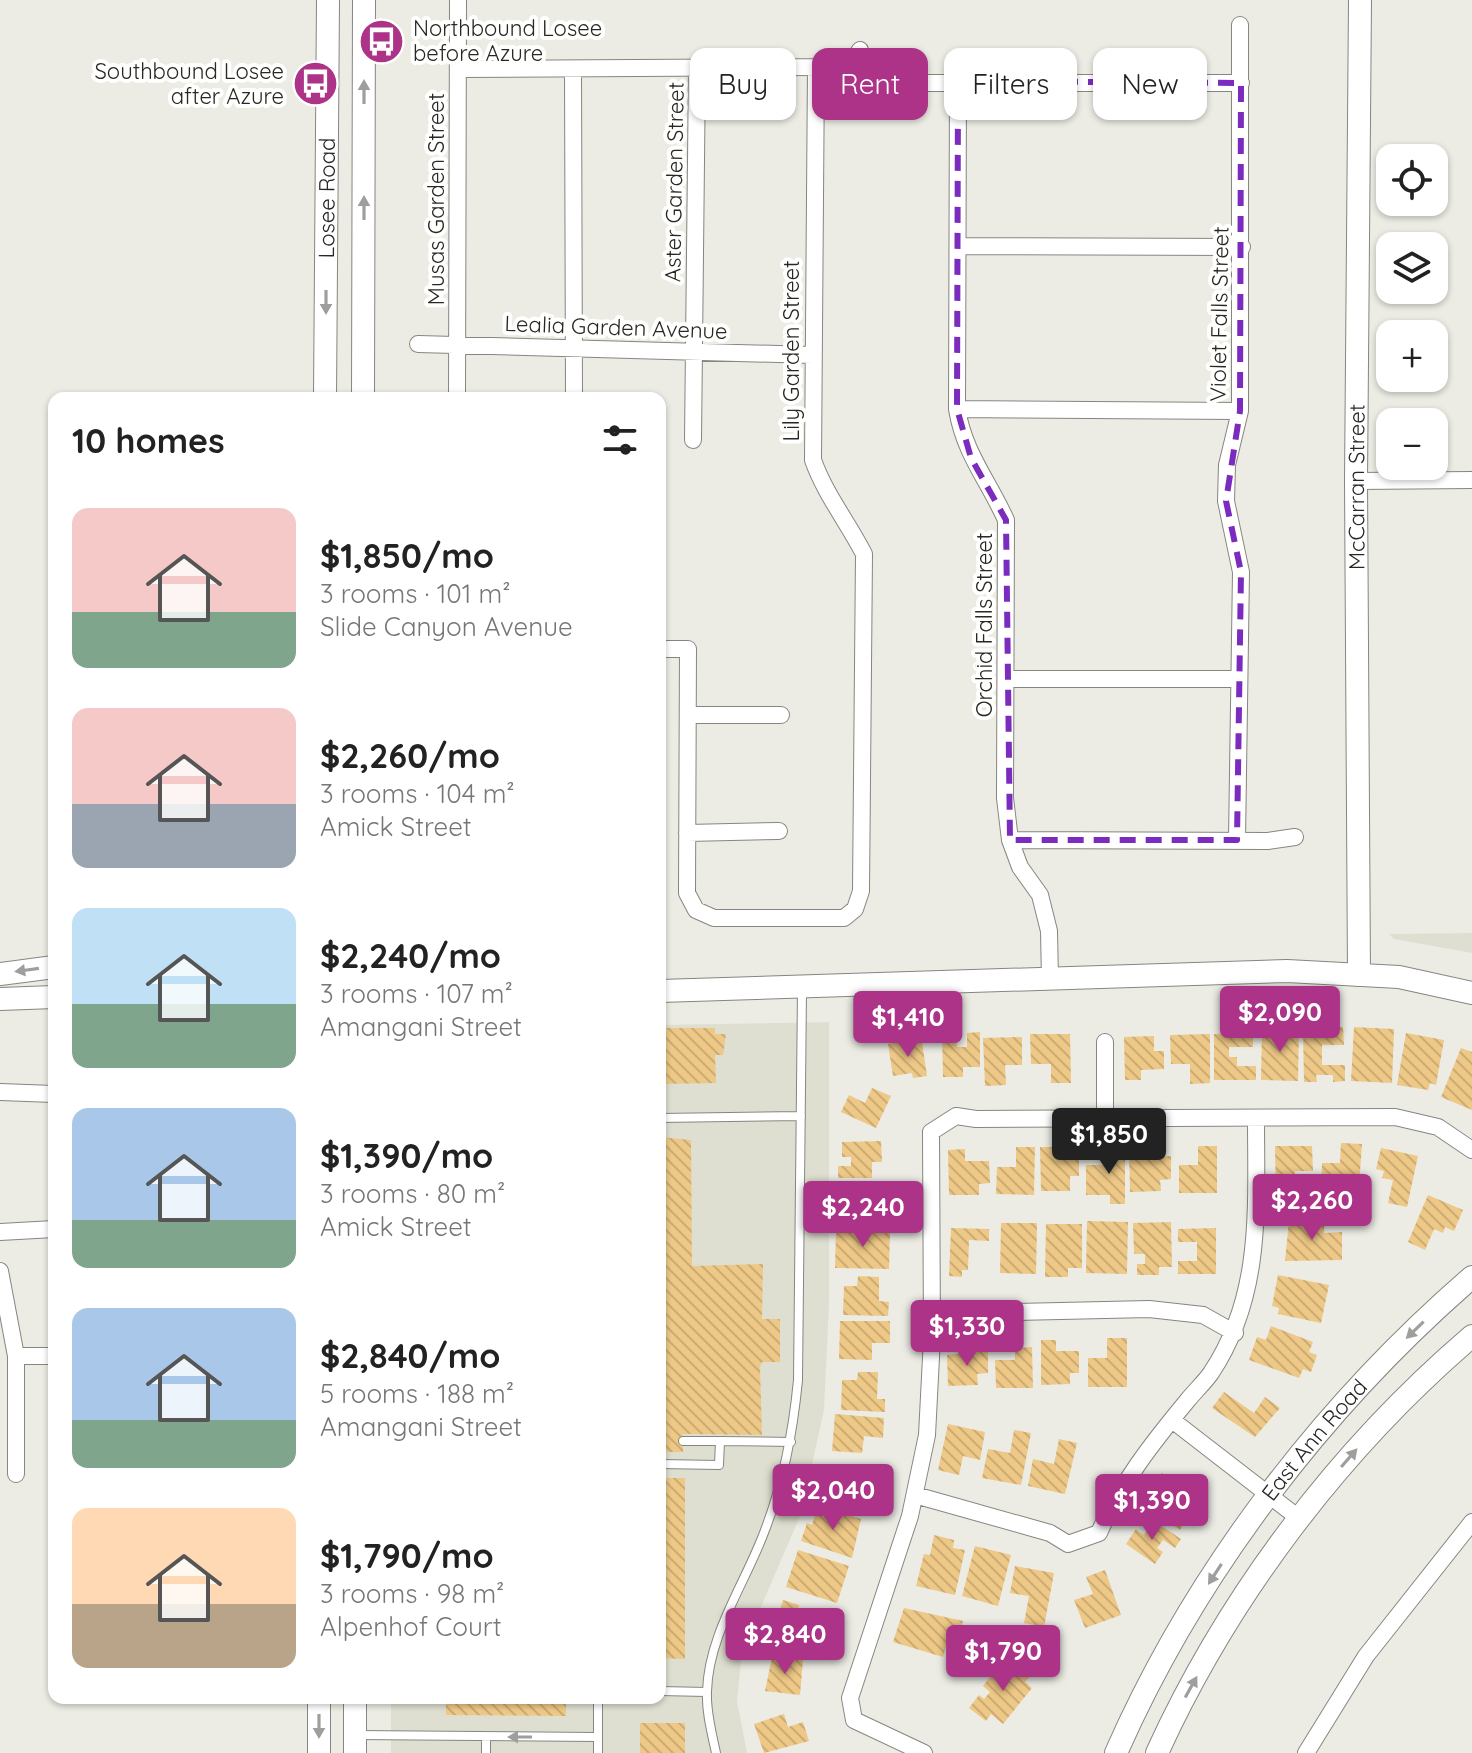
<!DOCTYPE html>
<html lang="en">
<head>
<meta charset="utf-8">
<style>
	:root { --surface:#fff; --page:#f2f2f2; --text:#222; --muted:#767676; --accent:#ac3387 }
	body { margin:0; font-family:Quicksand,sans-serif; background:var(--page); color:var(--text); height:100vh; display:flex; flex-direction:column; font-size:30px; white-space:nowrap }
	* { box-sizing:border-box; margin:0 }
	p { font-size:26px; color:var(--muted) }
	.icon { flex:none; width:44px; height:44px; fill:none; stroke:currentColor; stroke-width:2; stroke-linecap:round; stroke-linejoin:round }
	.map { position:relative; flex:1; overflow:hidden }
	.drawer { position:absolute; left:48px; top:392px; width:618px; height:1312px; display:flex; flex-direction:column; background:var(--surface); border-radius:16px; box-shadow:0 2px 6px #0004 }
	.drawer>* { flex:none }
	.banner { position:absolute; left:690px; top:48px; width:662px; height:72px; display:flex; gap:16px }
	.tools { position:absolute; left:1376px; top:144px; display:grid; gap:16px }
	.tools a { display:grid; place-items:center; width:72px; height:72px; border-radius:16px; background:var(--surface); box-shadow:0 2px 6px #0004; font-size:40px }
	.price { position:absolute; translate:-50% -68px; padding:0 18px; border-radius:8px; background:var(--accent); color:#fff; font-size:26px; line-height:52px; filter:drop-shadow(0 2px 4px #0008) }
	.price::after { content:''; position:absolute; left:50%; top:48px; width:24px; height:18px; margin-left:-12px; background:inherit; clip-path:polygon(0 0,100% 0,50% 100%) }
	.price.selected { background:#222; color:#fff }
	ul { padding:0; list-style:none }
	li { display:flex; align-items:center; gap:24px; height:200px; padding:0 24px }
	li span { display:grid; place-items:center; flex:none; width:224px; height:160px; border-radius:16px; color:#555 }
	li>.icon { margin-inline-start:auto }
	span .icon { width:96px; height:96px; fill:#fffc; stroke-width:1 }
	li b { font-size:34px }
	h2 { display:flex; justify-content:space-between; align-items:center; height:96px; padding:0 24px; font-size:34px }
	.chip { padding:0 28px; border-radius:16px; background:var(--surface); box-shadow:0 2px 6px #0004; font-size:28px; line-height:72px }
	.chip.selected { background:var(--accent); color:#fff }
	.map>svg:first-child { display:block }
	.built { fill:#dfdfd1 }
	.building { fill:url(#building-back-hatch) }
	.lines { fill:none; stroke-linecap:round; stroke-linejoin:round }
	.lane-casing { stroke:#868680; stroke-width:10 }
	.street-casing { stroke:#868680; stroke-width:18 }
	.secondary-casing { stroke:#868680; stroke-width:24 }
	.lane { stroke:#fff; stroke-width:8 }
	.street { stroke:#fff; stroke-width:16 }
	.secondary { stroke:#fff; stroke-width:22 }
	.oneway { fill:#9e9e9d }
	.marked { fill:none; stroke:#7b2cbf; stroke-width:6; stroke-dasharray:16 10; stroke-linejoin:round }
	.labels { text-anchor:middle; stroke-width:8; stroke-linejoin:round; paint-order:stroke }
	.poi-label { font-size:22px; fill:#272725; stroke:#fffffe; text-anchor:start }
	.street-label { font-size:22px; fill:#272725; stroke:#fffffe }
</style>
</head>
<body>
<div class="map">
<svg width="1472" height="1753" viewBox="0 0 1472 1753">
	<defs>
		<pattern id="building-back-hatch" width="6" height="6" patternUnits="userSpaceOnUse" patternTransform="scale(2)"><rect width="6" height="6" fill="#eec886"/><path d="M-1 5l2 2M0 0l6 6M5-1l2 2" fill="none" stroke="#ccac74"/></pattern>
	</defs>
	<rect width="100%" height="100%" fill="#ecece5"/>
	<path class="built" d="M 1472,933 L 1472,953 L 1394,939 L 1389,934 Z
		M 829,1022 L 829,1306 L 824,1410 L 801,1514 L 742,1651 L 737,1701 L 747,1753 L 391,1753 L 391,1698 L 660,1698 L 660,1025 Z"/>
	<path class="building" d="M 1303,1027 L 1343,1027 L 1344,1045 L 1322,1045 L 1322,1065 L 1345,1065 L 1345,1081 L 1333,1082 L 1333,1075 L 1316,1075 L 1317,1082 L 1304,1082 Z
		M 1354,1027 L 1394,1029 L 1392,1083 L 1351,1081 Z
		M 660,1028 L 715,1028 L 715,1034 L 726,1034 L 723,1055 L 715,1055 L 716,1083 L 660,1084 Z
		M 1262,1028 L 1299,1028 L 1298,1081 L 1261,1080 Z
		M 942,1032 L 956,1032 L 957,1047 L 967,1047 L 967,1033 L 980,1032 L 980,1067 L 963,1067 L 963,1077 L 943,1077 Z
		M 1406,1033 L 1444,1040 L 1436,1085 L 1430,1083 L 1428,1090 L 1397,1085 Z
		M 1030,1034 L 1070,1034 L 1071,1083 L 1051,1083 L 1051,1064 L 1031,1064 Z
		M 1210,1034 L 1210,1083 L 1190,1084 L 1190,1064 L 1171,1064 L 1170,1035 Z
		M 1214,1034 L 1253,1034 L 1253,1047 L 1229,1047 L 1229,1057 L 1237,1057 L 1237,1066 L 1256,1066 L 1256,1080 L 1214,1080 Z
		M 1154,1036 L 1154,1051 L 1164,1051 L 1164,1069 L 1141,1070 L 1141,1080 L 1125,1080 L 1124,1037 Z
		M 1022,1037 L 1022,1065 L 1005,1065 L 1006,1085 L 985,1086 L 983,1038 Z
		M 902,1041 L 902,1045 L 922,1042 L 927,1076 L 913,1078 L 912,1073 L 893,1076 L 888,1044 Z
		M 1461,1048 L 1472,1052 L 1472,1110 L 1441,1097 Z
		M 872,1088 L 891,1096 L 876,1128 L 841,1112 L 849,1095 L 865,1103 Z
		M 660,1137 L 691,1140 L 692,1266 L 763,1264 L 762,1319 L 780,1319 L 780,1362 L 762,1362 L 760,1367 L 762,1435 L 683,1434 L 683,1452 L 660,1452 Z
		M 881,1141 L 882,1162 L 872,1162 L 872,1178 L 838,1178 L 838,1166 L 851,1166 L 851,1157 L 842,1157 L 842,1142 Z
		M 1341,1143 L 1362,1144 L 1358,1200 L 1340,1200 L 1340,1192 L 1321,1191 L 1322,1163 L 1340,1163 Z
		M 1146,1146 L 1146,1157 L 1171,1156 L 1171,1179 L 1160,1180 L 1161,1191 L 1130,1192 L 1129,1147 Z
		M 1198,1146 L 1217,1146 L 1217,1193 L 1179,1193 L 1179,1165 L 1198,1165 Z
		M 1275,1146 L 1312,1146 L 1313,1171 L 1295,1171 L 1295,1198 L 1276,1199 Z
		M 1016,1147 L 1035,1147 L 1034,1195 L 996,1194 L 997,1167 L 1016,1167 Z
		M 1040,1147 L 1056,1147 L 1056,1158 L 1079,1158 L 1079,1176 L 1070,1176 L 1070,1191 L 1041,1191 Z
		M 1105,1147 L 1125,1147 L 1125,1204 L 1110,1204 L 1110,1195 L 1086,1195 L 1086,1165 L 1105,1165 Z
		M 1381,1148 L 1418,1156 L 1407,1207 L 1388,1203 L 1393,1180 L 1382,1178 L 1384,1171 L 1376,1169 Z
		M 965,1149 L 965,1161 L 989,1161 L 990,1183 L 979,1184 L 979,1195 L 949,1195 L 948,1150 Z
		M 837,1183 L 855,1183 L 854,1208 L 863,1208 L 863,1201 L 889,1202 L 889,1223 L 842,1222 L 843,1206 L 837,1206 Z
		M 1428,1195 L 1463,1210 L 1454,1231 L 1445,1227 L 1443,1233 L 1434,1229 L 1425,1250 L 1408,1242 Z
		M 1087,1221 L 1128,1222 L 1127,1274 L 1086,1273 Z
		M 1289,1221 L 1324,1221 L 1324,1233 L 1342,1232 L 1342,1260 L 1285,1261 Z
		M 1171,1222 L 1172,1267 L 1159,1267 L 1159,1275 L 1137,1275 L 1137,1264 L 1145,1264 L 1145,1254 L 1134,1254 L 1133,1223 Z
		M 1001,1223 L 1037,1223 L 1036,1274 L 1000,1273 Z
		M 1046,1224 L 1082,1224 L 1082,1268 L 1068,1268 L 1068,1277 L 1045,1277 Z
		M 951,1228 L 989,1229 L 989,1241 L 969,1240 L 968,1270 L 962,1270 L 962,1277 L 949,1276 Z
		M 1216,1228 L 1216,1274 L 1178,1274 L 1178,1261 L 1197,1261 L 1197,1242 L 1178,1242 L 1178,1229 Z
		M 836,1230 L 890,1230 L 889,1269 L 835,1268 Z
		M 1278,1275 L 1329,1285 L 1321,1323 L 1278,1314 L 1279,1308 L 1272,1306 Z
		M 858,1276 L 879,1277 L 879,1301 L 889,1302 L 888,1316 L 843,1315 L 844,1286 L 857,1286 Z
		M 840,1321 L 890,1321 L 890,1343 L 872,1343 L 872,1360 L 839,1359 Z
		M 1271,1326 L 1313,1342 L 1309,1352 L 1317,1355 L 1311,1372 L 1303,1369 L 1299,1378 L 1249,1360 L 1257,1337 L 1266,1340 Z
		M 1107,1338 L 1127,1338 L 1127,1387 L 1088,1387 L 1088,1358 L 1107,1358 Z
		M 1041,1340 L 1056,1340 L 1056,1351 L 1079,1351 L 1079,1373 L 1070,1373 L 1070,1384 L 1041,1385 Z
		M 1032,1347 L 1033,1388 L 996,1388 L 995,1360 L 1015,1360 L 1015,1348 Z
		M 988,1351 L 988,1373 L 977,1374 L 978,1385 L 948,1386 L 947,1355 Z
		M 858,1372 L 878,1372 L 877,1399 L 885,1399 L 885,1412 L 841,1410 L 842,1380 L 857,1380 Z
		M 1224,1392 L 1254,1413 L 1265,1397 L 1280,1408 L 1255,1437 L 1212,1408 Z
		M 835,1414 L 884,1418 L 883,1438 L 864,1436 L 862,1453 L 832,1451 Z
		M 948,1424 L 985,1432 L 980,1460 L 963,1456 L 959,1475 L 938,1470 Z
		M 1014,1430 L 1031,1433 L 1021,1485 L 982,1478 L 988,1449 L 1010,1453 Z
		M 1059,1439 L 1077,1443 L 1065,1494 L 1028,1486 L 1033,1459 L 1054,1464 Z
		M 846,1465 L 868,1471 L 860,1496 L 871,1499 L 867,1514 L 818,1500 L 826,1471 L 842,1475 Z
		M 1162,1473 L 1208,1501 L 1193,1526 L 1185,1521 L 1180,1530 L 1150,1512 L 1163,1491 L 1154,1485 Z
		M 660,1478 L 685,1478 L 685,1659 L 660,1658 Z
		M 818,1506 L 861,1519 L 852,1558 L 801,1541 L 807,1523 L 812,1525 Z
		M 1154,1521 L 1181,1539 L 1175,1548 L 1163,1540 L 1157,1548 L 1163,1552 L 1155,1564 L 1126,1544 L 1136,1529 L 1144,1535 Z
		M 934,1535 L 954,1540 L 953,1548 L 965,1550 L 955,1595 L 916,1586 L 924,1554 L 930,1555 Z
		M 975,1546 L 1011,1555 L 998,1606 L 962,1596 Z
		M 798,1550 L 849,1566 L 837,1603 L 786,1587 Z
		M 1015,1566 L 1054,1573 L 1044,1627 L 1024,1623 L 1029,1596 L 1010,1593 Z
		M 1105,1570 L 1121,1615 L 1085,1628 L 1074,1600 L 1093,1594 L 1086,1577 Z
		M 783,1600 L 799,1605 L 794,1625 L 825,1633 L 820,1651 L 772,1638 Z
		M 904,1608 L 963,1621 L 958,1639 L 949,1636 L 943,1657 L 893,1642 Z
		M 772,1657 L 803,1660 L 800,1695 L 765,1691 Z
		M 1002,1662 L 1013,1670 L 1018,1664 L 1031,1675 L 1025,1682 L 1032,1688 L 1003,1724 L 991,1714 L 986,1721 L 969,1708 L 979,1695 L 984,1699 L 990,1692 L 983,1686 Z
		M 446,1698 L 566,1698 L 566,1716 L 446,1715 Z
		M 784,1714 L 788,1727 L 803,1722 L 809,1741 L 764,1753 L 754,1724 Z
		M 640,1723 L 685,1723 L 685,1753 L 640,1753 Z"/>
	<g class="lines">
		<defs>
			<path id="lane" d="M 660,1118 L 801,1116
				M 683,1441 L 720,1441
				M 660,1464 L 719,1465 L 720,1441 L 791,1442
				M 660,1691 L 707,1692
				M 355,1735 L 598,1737
				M 486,1753 L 486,1737
				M 598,1753 L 598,1698
				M 716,1753 C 712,1734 706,1712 707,1692 C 708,1635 746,1582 765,1530 C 784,1481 793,1432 798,1380 L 802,990"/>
			<path id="street" d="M 458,69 L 829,67 L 852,63 L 860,50
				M 573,69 L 574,398
				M 958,81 L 957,409 C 964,453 988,480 1006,520 L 1005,798 L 1010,840 L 1020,867 L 1040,895 L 1049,931 L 1050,979
				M 898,83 L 1241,83
				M 959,246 L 1242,247
				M 418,344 L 812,355
				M 457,398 L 458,0
				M 957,409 L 1240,411
				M 693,440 L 697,68
				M 1356,481 L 1472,480
				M 660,649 L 688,649 L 687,893 L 696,910 L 714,918 L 844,918 L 855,909 L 861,891 L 864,554 C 847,521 825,494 813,460 L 816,67
				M 1008,679 L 1237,679
				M 688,715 L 781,715
				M 687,833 L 779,831
				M 1010,840 L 1268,841 L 1295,837
				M 1237,840 L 1241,572 L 1226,501 L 1227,465 L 1240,411 L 1240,25
				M 1105,1042 L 1105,1119
				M 0,1092 L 54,1094
				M 0,1232 L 54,1229
				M 0,1271 L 16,1356 L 16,1474
				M 932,1314 L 1149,1309 L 1203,1315 L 1235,1333
				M 16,1356 L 54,1356
				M 1172,1420 L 1300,1519
				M 915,1495 L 1050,1533 L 1068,1544 L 1099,1533 C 1120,1484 1153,1442 1187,1401 C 1195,1391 1204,1383 1211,1373 C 1263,1295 1256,1208 1256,1118
				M 924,1753 L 854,1720 L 850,1698 L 910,1516 L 927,1435 L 932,1338 L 931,1132 L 956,1116 L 976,1119 L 1395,1117 L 1438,1127 L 1472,1150
				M 1306,1753 L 1366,1656 L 1472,1522"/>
			<g id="secondary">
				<path id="s1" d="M 325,398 L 328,0"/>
				<path d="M 363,398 L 364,0"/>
				<path d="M 0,974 L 54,967"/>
				<path id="s2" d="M 1359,975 L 1356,481 L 1360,0"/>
				<path d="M 660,991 L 1287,971 L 1399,977 L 1472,993"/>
				<path d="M 0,999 L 54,997"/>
				<path d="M 319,1753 L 319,1698"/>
				<path d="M 355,1753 L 355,1698"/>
				<path id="s3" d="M 1116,1753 C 1195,1573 1323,1406 1472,1277"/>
				<path d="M 1157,1753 C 1229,1595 1340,1449 1472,1336"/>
			</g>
		</defs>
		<use href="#lane" class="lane-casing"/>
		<use href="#street" class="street-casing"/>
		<use href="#secondary" class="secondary-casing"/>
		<use href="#lane" class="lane"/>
		<use href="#street" class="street"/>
		<use href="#secondary" class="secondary"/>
	</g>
	<defs><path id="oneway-solid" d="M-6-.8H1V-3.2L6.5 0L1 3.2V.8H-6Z" transform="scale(2)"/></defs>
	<g class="oneway">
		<use href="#oneway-solid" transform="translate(364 92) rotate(-90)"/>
		<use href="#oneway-solid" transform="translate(364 208) rotate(-90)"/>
		<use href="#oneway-solid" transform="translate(326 302) rotate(90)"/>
		<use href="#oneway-solid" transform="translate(27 970) rotate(172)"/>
		<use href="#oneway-solid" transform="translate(1415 1330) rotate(136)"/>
		<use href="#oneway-solid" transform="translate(1349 1458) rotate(-49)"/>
		<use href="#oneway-solid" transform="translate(1215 1574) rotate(123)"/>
		<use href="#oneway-solid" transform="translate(1191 1687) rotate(-61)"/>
		<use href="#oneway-solid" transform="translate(319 1726) rotate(90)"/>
		<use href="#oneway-solid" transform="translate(520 1737) rotate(180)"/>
	</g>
	<path class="marked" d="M 958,81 L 1241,83 L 1240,411 L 1226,501 L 1241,572 L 1237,840 L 1010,840 L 1006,520 L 971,458 L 957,409 Z"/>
	<defs>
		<symbol id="bus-disc" viewBox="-11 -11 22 22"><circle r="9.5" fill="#ac3387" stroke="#fffffe"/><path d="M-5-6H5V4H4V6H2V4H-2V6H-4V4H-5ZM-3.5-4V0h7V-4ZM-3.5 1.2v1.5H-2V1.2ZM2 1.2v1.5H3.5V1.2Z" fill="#fff"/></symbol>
	</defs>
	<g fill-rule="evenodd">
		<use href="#bus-disc" x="356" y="16" width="51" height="51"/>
		<use href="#bus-disc" x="290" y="58" width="51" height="51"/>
	</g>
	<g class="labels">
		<g class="poi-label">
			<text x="413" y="36">Northbound Losee<tspan x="413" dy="25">before Azure</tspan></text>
			<text x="284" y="79" text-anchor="end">Southbound Losee<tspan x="284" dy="25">after Azure</tspan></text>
		</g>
		<g class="street-label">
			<text transform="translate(674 182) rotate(-89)" y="8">Aster Garden Street</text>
			<text dy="8" stroke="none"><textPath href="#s1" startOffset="200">Losee Road</textPath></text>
			<text transform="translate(436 199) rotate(-90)" y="8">Musas Garden Street</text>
			<text transform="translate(1219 314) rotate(-89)" y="8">Violet Falls Street</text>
			<text transform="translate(616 327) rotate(2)" y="8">Lealia Garden Avenue</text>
			<text transform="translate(791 351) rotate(-90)" y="8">Lily Garden Street</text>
			<text dy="8" stroke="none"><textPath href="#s2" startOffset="488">McCarran Street</textPath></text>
			<text transform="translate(984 625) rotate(-90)" y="8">Orchid Falls Street</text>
			<text dy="8" stroke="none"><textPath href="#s3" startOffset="372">East Ann Road</textPath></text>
		</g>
	</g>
</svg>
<div class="tools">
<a><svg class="icon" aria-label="locate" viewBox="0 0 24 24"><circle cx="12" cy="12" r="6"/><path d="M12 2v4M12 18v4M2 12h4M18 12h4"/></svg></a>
<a><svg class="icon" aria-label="layers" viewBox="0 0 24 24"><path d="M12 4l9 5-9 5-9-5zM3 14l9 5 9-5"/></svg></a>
<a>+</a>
<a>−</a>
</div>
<b class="price" style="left:1280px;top:1054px">$2,090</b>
<b class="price" style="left:908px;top:1059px">$1,410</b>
<b class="price selected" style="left:1109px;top:1176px">$1,850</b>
<b class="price" style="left:1312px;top:1242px">$2,260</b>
<b class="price" style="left:863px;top:1249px">$2,240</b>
<b class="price" style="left:967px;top:1368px">$1,330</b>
<b class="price" style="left:833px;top:1532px">$2,040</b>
<b class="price" style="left:1152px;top:1542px">$1,390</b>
<b class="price" style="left:785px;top:1676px">$2,840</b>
<b class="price" style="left:1003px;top:1693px">$1,790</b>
<div class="banner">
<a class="chip">Buy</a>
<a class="chip selected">Rent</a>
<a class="chip">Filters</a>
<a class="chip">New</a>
</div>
<section class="drawer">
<h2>10 homes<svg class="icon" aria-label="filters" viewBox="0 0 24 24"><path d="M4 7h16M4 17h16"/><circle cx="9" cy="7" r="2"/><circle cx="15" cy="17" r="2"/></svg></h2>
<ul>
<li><span style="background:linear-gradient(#f6c9c9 65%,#7fa58c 0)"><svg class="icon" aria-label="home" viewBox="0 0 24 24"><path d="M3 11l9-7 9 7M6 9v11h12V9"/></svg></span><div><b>$1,850/mo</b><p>3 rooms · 101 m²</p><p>Slide Canyon Avenue</p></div></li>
<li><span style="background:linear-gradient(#f6c9c9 60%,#9aa5b1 0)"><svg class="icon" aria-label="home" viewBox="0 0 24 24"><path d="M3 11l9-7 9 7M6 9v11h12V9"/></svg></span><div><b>$2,260/mo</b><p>3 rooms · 104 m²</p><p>Amick Street</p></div></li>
<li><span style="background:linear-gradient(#bfe0f5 60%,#7fa58c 0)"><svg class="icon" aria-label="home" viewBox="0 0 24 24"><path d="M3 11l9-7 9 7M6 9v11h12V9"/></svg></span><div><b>$2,240/mo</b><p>3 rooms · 107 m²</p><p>Amangani Street</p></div></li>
<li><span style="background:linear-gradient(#a9c7e8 70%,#7fa58c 0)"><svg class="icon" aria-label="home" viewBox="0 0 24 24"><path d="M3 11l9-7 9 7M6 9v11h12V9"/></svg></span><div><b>$1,390/mo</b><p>3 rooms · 80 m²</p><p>Amick Street</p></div></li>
<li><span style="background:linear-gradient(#a9c7e8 70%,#7fa58c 0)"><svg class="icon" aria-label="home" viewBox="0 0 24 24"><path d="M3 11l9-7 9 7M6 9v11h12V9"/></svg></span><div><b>$2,840/mo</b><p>5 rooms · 188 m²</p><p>Amangani Street</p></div></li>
<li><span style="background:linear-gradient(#ffd9b3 60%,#b9a48a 0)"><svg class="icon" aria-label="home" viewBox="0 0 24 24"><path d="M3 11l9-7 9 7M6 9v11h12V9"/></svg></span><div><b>$1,790/mo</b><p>3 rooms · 98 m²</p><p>Alpenhof Court</p></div></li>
</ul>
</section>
</div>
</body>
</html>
